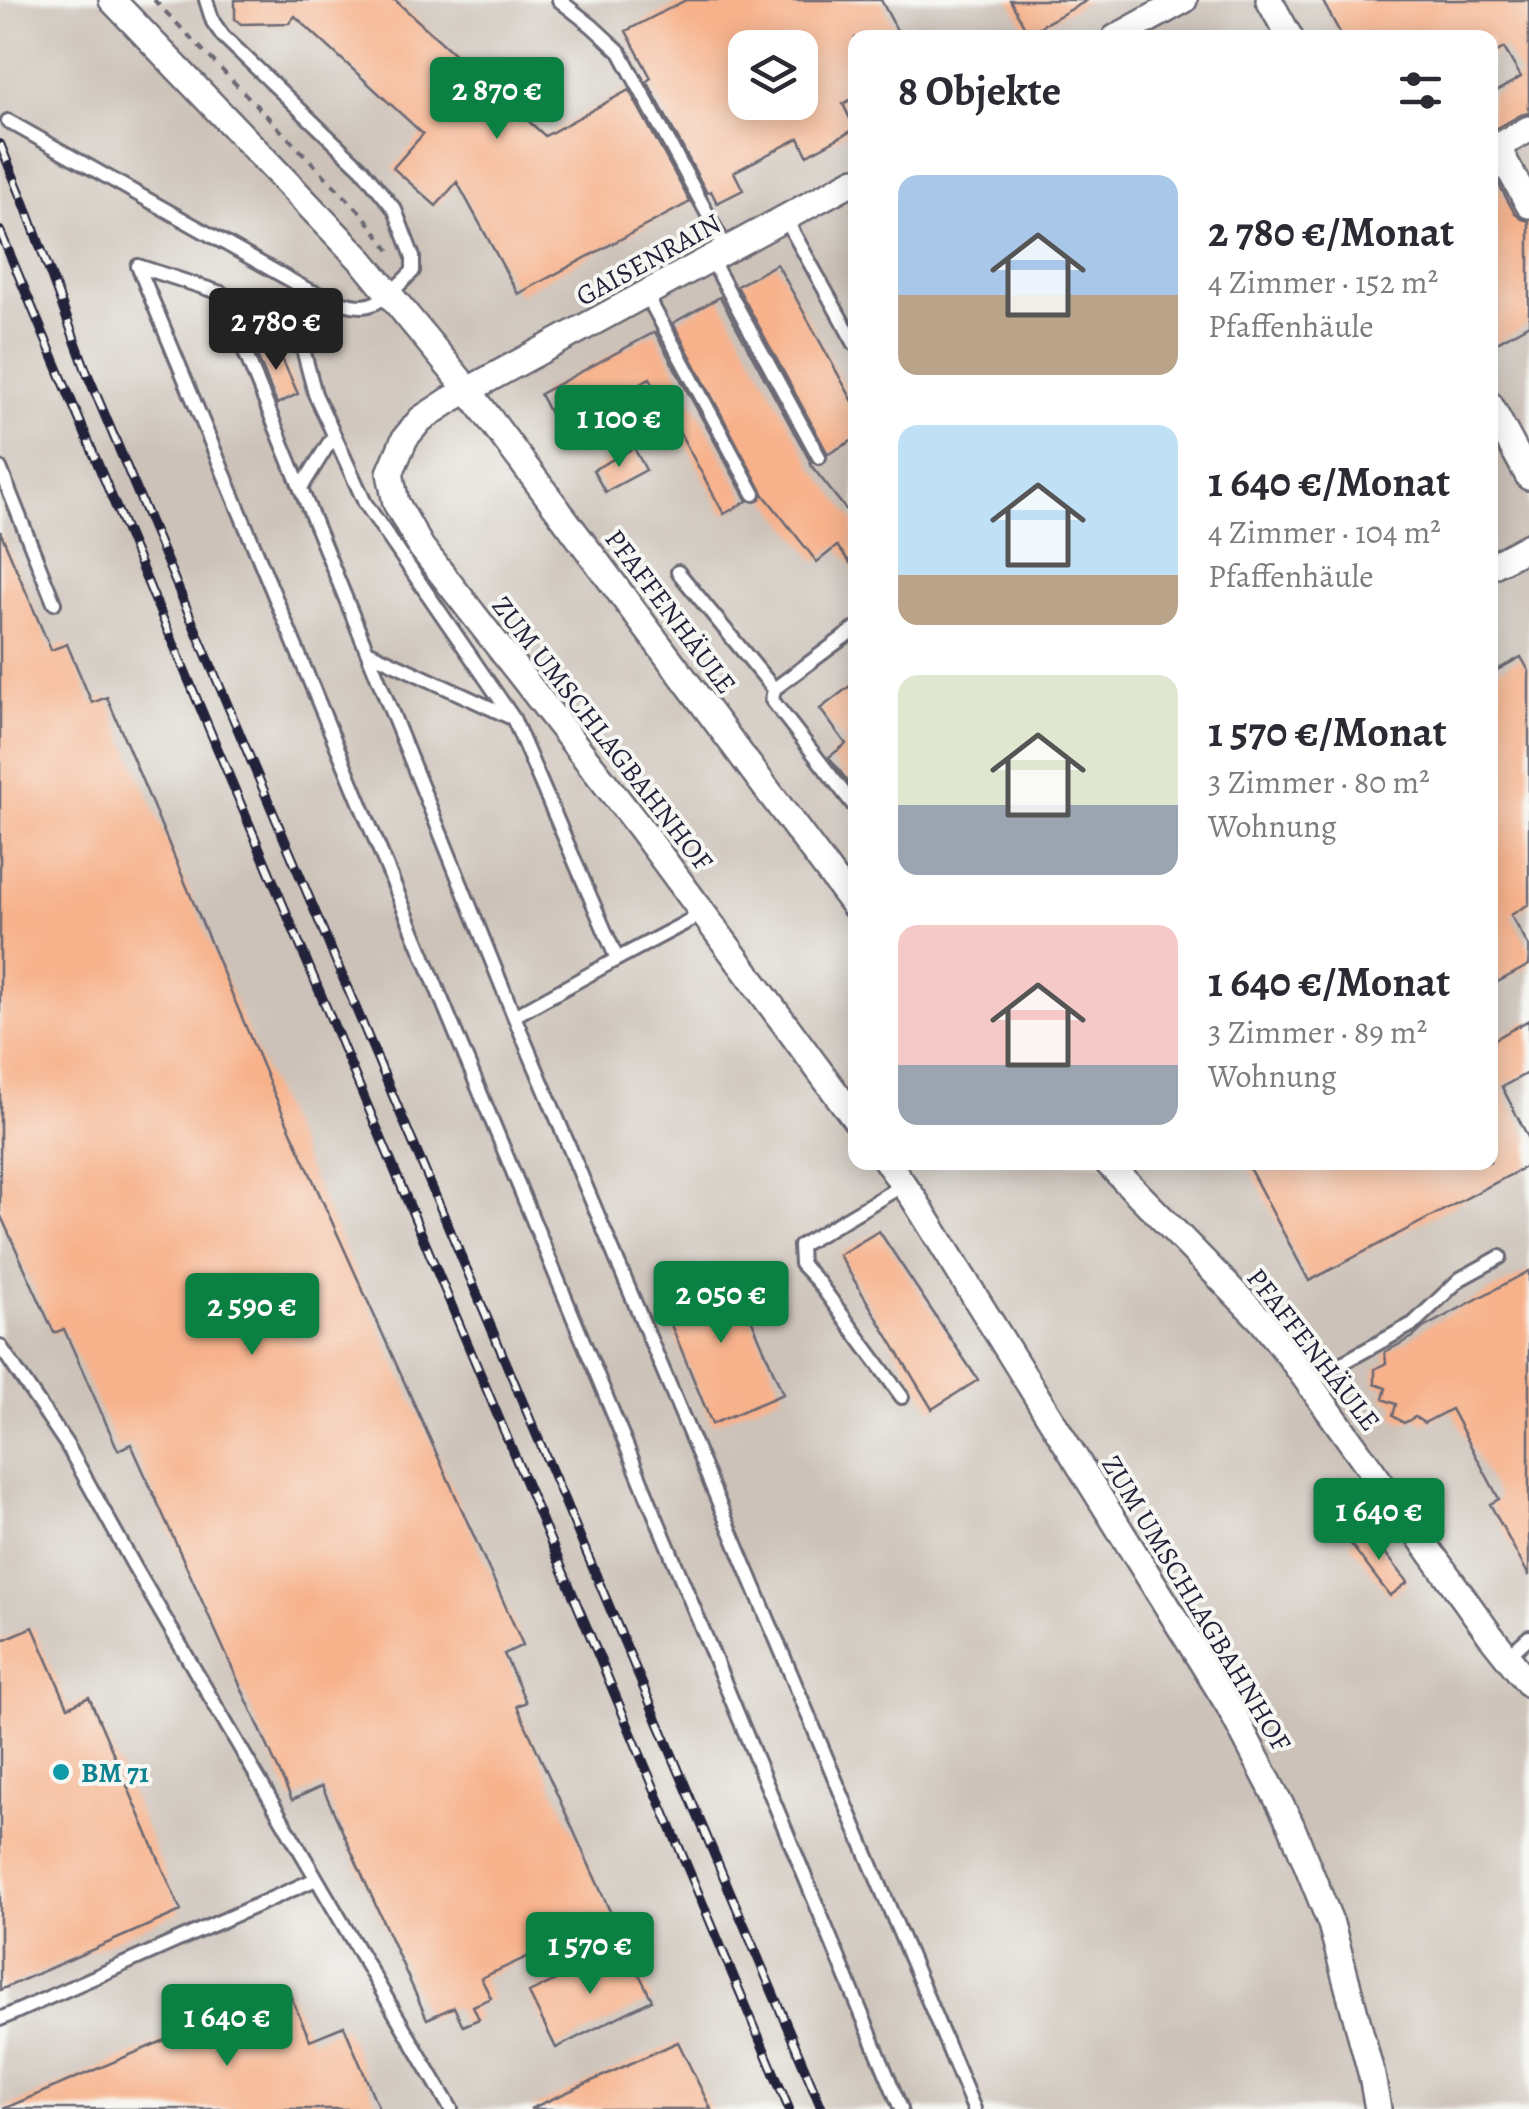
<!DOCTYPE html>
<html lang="de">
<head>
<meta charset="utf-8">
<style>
	:root { --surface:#fff; --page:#f2f2f3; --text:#2b2b33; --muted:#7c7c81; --accent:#0b8043 }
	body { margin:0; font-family:Alegreya,serif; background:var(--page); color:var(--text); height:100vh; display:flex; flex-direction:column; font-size:38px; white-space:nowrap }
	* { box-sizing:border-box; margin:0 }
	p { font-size:32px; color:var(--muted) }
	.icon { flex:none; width:55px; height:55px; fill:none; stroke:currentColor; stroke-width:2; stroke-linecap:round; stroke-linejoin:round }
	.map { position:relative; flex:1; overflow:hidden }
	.panel { position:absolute; left:848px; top:30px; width:650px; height:1140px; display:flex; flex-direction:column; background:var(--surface); border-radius:20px; box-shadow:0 5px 25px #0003 }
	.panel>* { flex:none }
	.fabs { position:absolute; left:728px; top:30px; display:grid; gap:20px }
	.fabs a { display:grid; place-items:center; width:90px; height:90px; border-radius:20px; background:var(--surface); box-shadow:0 5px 25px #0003; font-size:50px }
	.price { position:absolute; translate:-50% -85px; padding:0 22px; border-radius:10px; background:var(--accent); color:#fff; font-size:32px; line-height:65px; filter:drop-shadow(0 2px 5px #0008) }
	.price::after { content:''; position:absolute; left:50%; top:60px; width:30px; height:22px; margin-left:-15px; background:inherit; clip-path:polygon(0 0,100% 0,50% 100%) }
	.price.current { background:#222; color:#fff }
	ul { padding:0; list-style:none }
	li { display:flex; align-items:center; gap:30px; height:250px; padding:0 50px }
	li span { display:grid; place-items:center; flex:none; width:280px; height:200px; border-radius:20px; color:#555 }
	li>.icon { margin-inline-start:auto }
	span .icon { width:120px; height:120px; fill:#fffc; stroke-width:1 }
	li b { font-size:42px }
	h2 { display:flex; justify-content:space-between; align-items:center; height:120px; padding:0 50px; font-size:42px }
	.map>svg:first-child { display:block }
	.industrial { fill:#ccc2b9; fill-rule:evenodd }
	.building { fill:#f7b28c; fill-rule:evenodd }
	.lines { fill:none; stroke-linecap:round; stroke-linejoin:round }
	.lane-casing { stroke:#6b6873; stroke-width:18 }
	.street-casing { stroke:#6b6873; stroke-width:30 }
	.path { stroke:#6b6873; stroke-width:4; stroke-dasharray:8 8; stroke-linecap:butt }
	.lane { stroke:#fff; stroke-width:12 }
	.street { stroke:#fff; stroke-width:25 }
	.rail-casing { stroke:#22223b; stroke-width:10 }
	.rail { stroke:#f6f6f2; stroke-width:6; stroke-dasharray:19; stroke-linecap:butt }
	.culture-dot { fill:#0f9aa8; stroke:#f6f6f2; stroke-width:4 }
	.labels { text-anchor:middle; stroke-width:8; stroke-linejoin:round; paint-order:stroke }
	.street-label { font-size:28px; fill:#22223b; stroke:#f6f6f2 }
	.culture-label { font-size:28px; font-weight:bold; fill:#0d838f; stroke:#f6f6f2; text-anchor:start }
</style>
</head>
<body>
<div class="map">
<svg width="1529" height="2109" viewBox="0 0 1529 2109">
	<rect width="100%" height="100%" fill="#f6f6f2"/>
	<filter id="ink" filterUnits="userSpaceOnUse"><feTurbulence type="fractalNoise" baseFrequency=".01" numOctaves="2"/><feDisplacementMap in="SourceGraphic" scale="20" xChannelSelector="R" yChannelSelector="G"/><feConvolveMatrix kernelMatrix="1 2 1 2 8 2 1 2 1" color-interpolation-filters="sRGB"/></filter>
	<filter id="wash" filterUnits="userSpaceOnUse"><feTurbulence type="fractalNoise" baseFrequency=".0048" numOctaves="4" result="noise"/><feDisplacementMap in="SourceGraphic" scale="40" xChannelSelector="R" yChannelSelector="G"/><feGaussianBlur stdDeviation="2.25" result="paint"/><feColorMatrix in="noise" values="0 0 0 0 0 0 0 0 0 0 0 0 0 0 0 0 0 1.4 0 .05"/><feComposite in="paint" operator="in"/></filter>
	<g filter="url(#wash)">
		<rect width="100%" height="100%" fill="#f3ebdb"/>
		<path class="industrial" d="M 0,0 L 1529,0 L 1529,2109 L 0,2109 ZM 855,38 L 1490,38 L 1490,1162 L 855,1162 ZM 745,48 L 800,48 L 800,102 L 745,102 Z"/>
		<g id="blocks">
			<path class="building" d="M 235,0 L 395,0 L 545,136 L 629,90 L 690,202 L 518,294 L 457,182 L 436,206 L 393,168 L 423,134 L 295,16 L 289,23 L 241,24 L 235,19 Z
				M 686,0 L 881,0 L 901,38 L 855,38 L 855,97 L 843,104 L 855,129 L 807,155 L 799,138 L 734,172 L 743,190 L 717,203 L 711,191 L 707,193 L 647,81 L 651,78 L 626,31 ZM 745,48 L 800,48 L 800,102 L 745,102 Z
				M 1010,0 L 1088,0 L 1028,33 Z
				M 1322,0 L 1529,0 L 1529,113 L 1521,115 L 1490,132 L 1490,95 L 1521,77 L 1504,48 L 1490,56 L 1490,38 L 1343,38 Z
				M 1490,168 L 1515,214 L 1522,219 L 1529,221 L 1529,324 L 1490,346 Z
				M 777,264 L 855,405 L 855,439 L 828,454 L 737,286 Z
				M 720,297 L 811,463 L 810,464 L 855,521 L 855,569 L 837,546 L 817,562 L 764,495 L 673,323 Z
				M 655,332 L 747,501 L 724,514 L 650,378 L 596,408 L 605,424 L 567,446 L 540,394 Z
				M 274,341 L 298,394 L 277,404 L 255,350 Z
				M 634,448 L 646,470 L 605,492 L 593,470 Z
				M 0,531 L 51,650 L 67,644 L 92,703 L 107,697 L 272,1089 L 523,1645 L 504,1654 L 526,1702 L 517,1706 L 613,1918 L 481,1978 L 491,1998 L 473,2006 L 479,2019 L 463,2026 L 454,2007 L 427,2019 L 322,1786 L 292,1800 L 131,1444 L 118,1450 L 64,1329 L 54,1333 L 0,1214 Z
				M 1521,657 L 1529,671 L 1529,904 L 1511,915 L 1529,947 L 1529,965 L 1490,986 L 1490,674 Z
				M 855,682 L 855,791 L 829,757 L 846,744 L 820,709 Z
				M 1529,1020 L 1529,1072 L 1502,1087 L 1529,1139 L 1529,1165 L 1309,1281 L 1246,1162 L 1490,1162 L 1490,1042 Z
				M 879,1231 L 978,1380 L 932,1409 L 839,1255 Z
				M 730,1269 L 783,1394 L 712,1424 L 660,1298 Z
				M 1529,1271 L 1529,1576 L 1490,1504 L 1499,1499 L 1451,1409 L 1424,1423 L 1415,1417 L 1404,1423 L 1393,1416 L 1396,1404 L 1383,1399 L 1386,1388 L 1375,1384 L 1375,1369 L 1386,1363 L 1385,1352 L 1413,1337 L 1423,1328 Z
				M 1367,1530 L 1408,1582 L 1390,1596 L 1350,1543 Z
				M 33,1627 L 68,1707 L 89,1697 L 181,1911 L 0,1990 L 0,1641 Z
				M 625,1946 L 652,2000 L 556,2048 L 529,1993 Z
				M 287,1988 L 310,2040 L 344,2026 L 379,2109 L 3,2109 Z
				M 678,2042 L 711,2109 L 530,2109 Z"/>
		</g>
	</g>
	<g filter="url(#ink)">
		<use href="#blocks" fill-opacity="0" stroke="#6b6873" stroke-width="2.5"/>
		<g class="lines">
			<defs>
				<path id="lane" d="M 559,0 L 592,26 L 620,52 L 727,250
					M 8,121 L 308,290 C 365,312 369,316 413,271 L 413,257 L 395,210 L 362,169 L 223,36 L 213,22 L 206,0
					M 785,218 L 855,344
					M 711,259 L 819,457
					M 138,266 L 901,2109
					M 138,266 L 221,293 L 303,349 L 315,394 L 334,435 L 301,488
					M 221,293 L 367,651 L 510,717
					M 646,294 L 754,494
					M 334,435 L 365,503 L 513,718 L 617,959 L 704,913
					M 0,468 L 54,603
					M 678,572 L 774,689
					M 855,629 L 774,689 L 772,700 L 855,807
					M 367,651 L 514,1016 L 974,2109
					M 514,1016 L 617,959
					M 0,1346 L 67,1445 L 134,1566 L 451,2109
					M 1308,1382 L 1413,1324 L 1460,1279 L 1500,1257
					M 902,1397 L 818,1282 L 801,1264 L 800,1246 L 903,1185
					M 1507,1657 L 1529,1637
					M 0,2019 L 316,1879"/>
				<path id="street" d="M 112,0 L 363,262 L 469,391 L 855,907
					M 1269,0 L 1290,38
					M 1115,38 L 1184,0
					M 1497,147 L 1529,205
					M 1490,151 L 1529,129
					M 855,180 L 450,400 L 421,419 L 405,438 L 390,473 L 396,503 L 421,547 L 640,828 L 855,1119
					M 1490,405 L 1529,477
					M 1490,567 L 1529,546
					M 887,1162 L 914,1199 L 1228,1704 L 1291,1825 L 1331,1924 L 1372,2076 L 1378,2109
					M 1107,1162 L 1262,1321 L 1288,1354 L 1490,1635 L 1529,1684"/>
			</defs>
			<use href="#lane" class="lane-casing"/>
			<use href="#street" class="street-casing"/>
			<path class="path" d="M 154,0 L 364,216 L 393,255"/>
			<use href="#lane" class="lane"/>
			<use href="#street" class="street"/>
			<defs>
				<path id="rail" d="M 0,144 L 25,205 L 87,373 L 822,2109
					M 0,231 L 789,2109"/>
			</defs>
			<use href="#rail" class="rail-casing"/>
			<use href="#rail" class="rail"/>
		</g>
	</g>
	<circle class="culture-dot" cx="61" cy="1772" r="10"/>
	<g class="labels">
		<g class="street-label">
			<text transform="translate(648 259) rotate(-29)" y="10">GAISENRAIN</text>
			<text transform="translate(671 611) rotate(53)" y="10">PFAFFENHÄULE</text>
			<text transform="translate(603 733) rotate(52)" y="10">ZUM UMSCHLAGBAHNHOF</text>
			<text transform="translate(1314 1349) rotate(52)" y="10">PFAFFENHÄULE</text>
			<text transform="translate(1197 1603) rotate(59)" y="10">ZUM UMSCHLAGBAHNHOF</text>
		</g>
		<g class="culture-label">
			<text x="81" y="1782">BM 71</text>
		</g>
	</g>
</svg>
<div class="fabs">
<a><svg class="icon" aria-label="layers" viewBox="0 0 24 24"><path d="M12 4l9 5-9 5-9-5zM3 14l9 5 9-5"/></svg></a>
</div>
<b class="price" style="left:497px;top:142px">2 870 €</b>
<b class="price current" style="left:276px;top:373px">2 780 €</b>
<b class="price" style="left:619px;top:470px">1 100 €</b>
<b class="price" style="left:721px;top:1346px">2 050 €</b>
<b class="price" style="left:252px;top:1358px">2 590 €</b>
<b class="price" style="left:1379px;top:1563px">1 640 €</b>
<b class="price" style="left:590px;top:1997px">1 570 €</b>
<b class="price" style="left:227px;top:2069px">1 640 €</b>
<section class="panel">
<h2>8 Objekte<svg class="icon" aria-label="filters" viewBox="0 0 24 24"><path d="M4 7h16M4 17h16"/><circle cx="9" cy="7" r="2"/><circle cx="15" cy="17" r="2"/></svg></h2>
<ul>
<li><span style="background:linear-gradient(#a9c7e8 60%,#b9a48a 0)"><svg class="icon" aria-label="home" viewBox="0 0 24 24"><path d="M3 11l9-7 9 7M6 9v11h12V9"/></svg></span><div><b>2 780 €/Monat</b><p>4 Zimmer · 152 m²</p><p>Pfaffenhäule</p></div></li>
<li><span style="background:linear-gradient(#bfe0f5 75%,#b9a48a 0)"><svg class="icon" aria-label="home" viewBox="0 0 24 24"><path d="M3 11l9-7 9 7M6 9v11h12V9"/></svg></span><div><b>1 640 €/Monat</b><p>4 Zimmer · 104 m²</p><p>Pfaffenhäule</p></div></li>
<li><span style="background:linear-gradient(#dfe7d0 65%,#9aa5b1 0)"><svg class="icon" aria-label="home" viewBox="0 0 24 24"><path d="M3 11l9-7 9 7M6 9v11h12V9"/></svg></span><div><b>1 570 €/Monat</b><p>3 Zimmer · 80 m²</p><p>Wohnung</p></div></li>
<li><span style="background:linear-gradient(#f6c9c9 70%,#9aa5b1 0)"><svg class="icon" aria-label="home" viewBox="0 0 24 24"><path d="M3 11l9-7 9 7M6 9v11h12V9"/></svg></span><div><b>1 640 €/Monat</b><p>3 Zimmer · 89 m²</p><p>Wohnung</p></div></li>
</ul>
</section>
</div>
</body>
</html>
